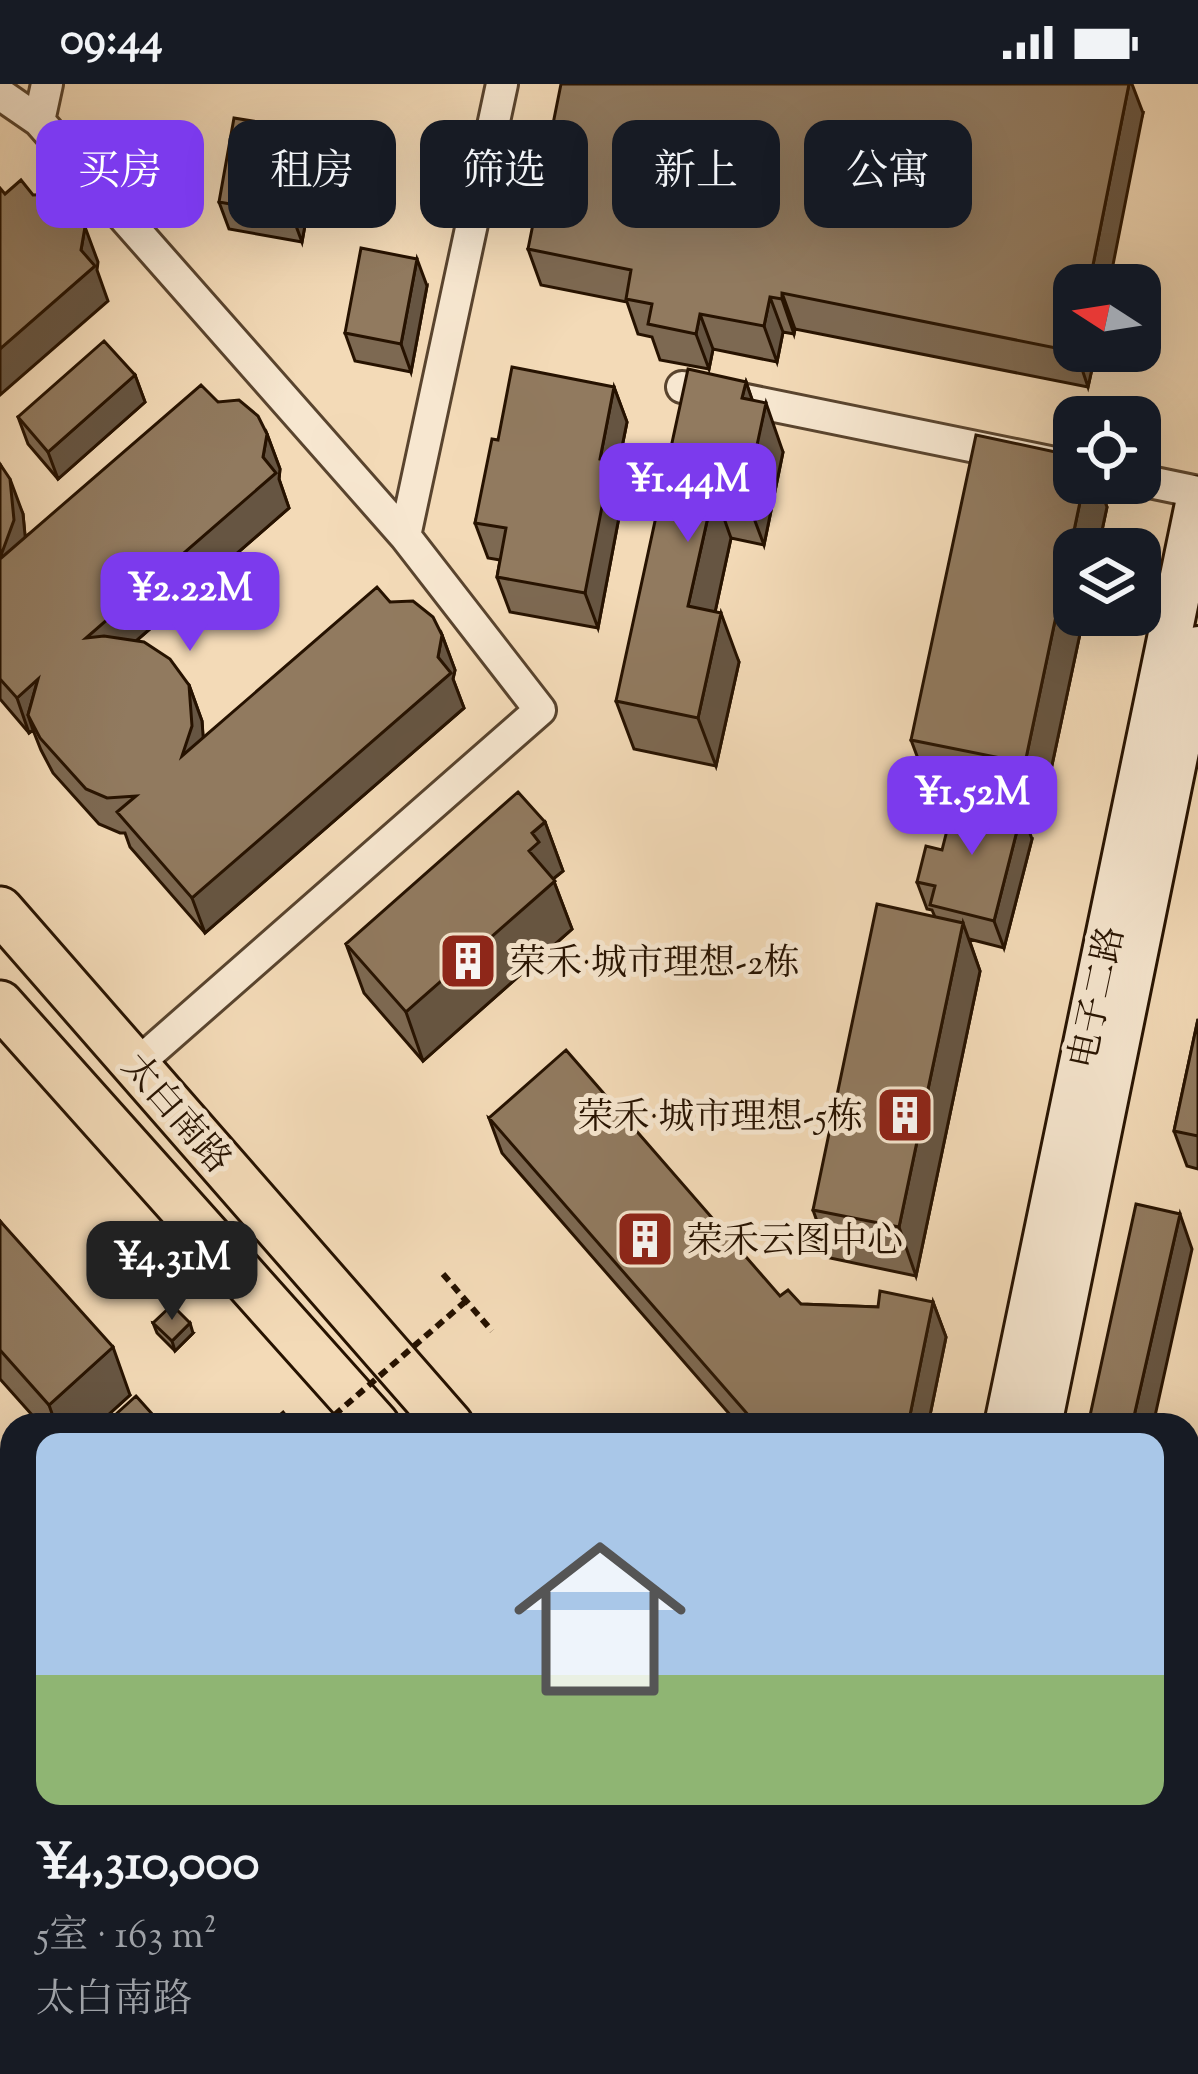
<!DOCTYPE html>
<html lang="zh">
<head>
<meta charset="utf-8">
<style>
	:root { --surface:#171b24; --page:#20242c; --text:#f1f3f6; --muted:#9ea1a6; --line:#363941; --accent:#7c3aed }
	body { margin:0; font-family:"Sorts Mill Goudy","Noto Serif SC",serif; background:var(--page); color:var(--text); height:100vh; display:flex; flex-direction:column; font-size:45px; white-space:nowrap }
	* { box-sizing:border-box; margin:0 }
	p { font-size:39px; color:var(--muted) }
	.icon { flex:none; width:66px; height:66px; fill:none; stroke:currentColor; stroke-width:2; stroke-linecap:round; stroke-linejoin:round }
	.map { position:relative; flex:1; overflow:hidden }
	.drawer { position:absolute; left:0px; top:1329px; width:1200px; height:663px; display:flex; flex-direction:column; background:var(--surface); border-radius:36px 36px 0 0; box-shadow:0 12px 48px #0002 }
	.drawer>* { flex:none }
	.banner { position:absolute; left:36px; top:36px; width:1128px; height:108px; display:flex; gap:24px }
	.needle { width:78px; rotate:282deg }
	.tools { position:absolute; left:1053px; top:180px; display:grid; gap:24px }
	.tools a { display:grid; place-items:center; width:108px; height:108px; border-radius:24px; background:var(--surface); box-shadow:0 12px 48px #0002; font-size:60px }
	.price { position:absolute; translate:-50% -102px; padding:0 27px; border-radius:24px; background:var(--accent); color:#fff; font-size:39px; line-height:78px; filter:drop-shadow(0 3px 6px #0008) }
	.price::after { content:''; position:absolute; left:50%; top:72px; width:36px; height:27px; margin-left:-18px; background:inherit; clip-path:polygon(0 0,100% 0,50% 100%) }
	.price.on { background:#222; color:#fff }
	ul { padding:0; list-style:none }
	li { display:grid; align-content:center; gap:24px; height:636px; padding:0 36px }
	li+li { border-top:3px solid var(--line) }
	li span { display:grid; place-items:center; height:372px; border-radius:24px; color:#555 }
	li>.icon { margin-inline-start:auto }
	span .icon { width:216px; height:216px; fill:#fffc; stroke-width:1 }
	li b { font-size:51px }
	.chip { padding:0 42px; border-radius:24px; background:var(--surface); box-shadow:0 12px 48px #0002; font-size:42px; line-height:108px }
	.chip.on { background:var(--accent); color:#fff }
	.status { display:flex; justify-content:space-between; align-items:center; height:84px; padding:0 60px; background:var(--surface); direction:ltr }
	.status svg { height:33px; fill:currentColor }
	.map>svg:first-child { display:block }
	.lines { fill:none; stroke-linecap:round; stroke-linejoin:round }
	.street-casing { stroke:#59442e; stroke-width:36 }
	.secondary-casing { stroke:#261200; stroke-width:48 }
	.primary-casing { stroke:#261200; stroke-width:51 }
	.path { stroke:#261200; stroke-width:6; stroke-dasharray:9 6; stroke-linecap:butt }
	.street { stroke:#f7e7d0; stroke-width:30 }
	.secondary { stroke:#f7e7d0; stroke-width:42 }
	.primary { stroke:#f3dab7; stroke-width:45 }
	.path-bridge { stroke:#261200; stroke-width:6; stroke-dasharray:9 6; stroke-linecap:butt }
	.wall { fill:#7d6952; stroke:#261200; stroke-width:3 }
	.shaded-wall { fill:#665542; stroke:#261200; stroke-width:3 }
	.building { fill:#917a5f; stroke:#261200; stroke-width:3 }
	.labels { text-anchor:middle; stroke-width:10; stroke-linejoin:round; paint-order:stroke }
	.poi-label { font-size:36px; fill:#261200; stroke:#f7e7d0; text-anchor:start }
	.street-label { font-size:36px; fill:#261200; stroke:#f7e7d0 }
</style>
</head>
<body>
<div class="status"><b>09:44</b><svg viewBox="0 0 49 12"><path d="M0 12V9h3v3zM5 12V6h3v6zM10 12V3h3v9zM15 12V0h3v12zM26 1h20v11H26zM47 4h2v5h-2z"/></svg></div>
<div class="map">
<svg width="1198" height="1990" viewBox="0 0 1198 1990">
	<rect width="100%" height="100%" fill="#f3dab7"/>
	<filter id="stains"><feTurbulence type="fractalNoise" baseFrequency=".00167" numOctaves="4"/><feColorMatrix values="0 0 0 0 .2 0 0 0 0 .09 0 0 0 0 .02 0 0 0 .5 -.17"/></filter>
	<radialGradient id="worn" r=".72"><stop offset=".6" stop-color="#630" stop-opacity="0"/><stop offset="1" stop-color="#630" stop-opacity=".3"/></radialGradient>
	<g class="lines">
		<defs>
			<path id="street" d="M 47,0 L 39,37 L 405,452 L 540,626 L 137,980
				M 0,10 L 39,37
				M 682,303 L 1074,383
				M 1140,396 L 1198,408
				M 405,452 L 502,0"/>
			<path id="secondary" d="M 1006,1341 L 1198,415
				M 1040,1341 L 1198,564
				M 837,1990 L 839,1980"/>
			<path id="primary" d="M 0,826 L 450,1341
				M 0,920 L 376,1341
				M 913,1980 L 922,1990
				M 1001,1980 L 1009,1990"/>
		</defs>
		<use href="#street" class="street-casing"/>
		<use href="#secondary" class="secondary-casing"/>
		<use href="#primary" class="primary-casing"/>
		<path class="path" d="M 443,1190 L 492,1247
			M 281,1328 L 292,1341"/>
		<use href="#street" class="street"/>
		<use href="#secondary" class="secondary"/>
		<use href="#primary" class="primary"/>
		<path class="path-bridge" d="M 323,1341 L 466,1217"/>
	</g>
	<path class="wall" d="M 1143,29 L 1074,267 L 1096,267 L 1088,303 L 795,245 L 794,250 L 783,248 L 777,278 L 713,265 L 709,285 L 660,276 L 652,253 L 638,250 L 627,218 L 541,201 L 528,165 Z
		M 307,46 L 317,74 L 302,158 L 229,145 L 219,118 Z
		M 427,202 L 411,288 L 355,277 L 345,249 Z
		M 135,291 L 145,318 L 58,395 L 28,360 L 18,333 Z
		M 746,298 L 752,316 L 783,368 L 764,461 L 731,454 L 715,528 L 739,578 L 716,682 L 634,665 L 616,617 Z
		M 614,303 L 627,338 L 616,393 L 623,412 L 598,544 L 510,528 L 497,493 L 500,476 L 488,474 L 475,439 L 498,356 Z
		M 218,318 L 267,350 L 280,385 L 279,395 L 289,424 L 136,557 L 189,601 L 202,637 L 203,654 L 390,518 L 442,551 L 455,586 L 453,595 L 464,624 L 205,849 L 130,763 L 125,749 L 120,749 L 99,740 L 53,689 L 41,666 L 33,646 L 29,649 L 0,615 L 0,380 L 23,430 L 25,453 Z
		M 1074,399 L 1098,399 L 1107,423 L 1042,728 L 929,704 L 911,656 Z
		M 545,738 L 563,787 L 553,795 L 572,845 L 423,977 L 364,909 L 346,860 Z
		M 1032,755 L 1004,864 L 969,855 L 980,887 L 916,1192 L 830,1174 L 813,1126 L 935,833 L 932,826 L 927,825 L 917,798 L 942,766 Z
		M 1198,935 L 1198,1085 L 1187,1082 L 1174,1047 Z
		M 489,1034 L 780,1212 L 801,1220 L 878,1223 L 933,1218 L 946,1253 L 928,1341 L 739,1341 L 502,1069 Z
		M 0,1137 L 130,1311 L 97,1341 L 41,1341 L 0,1295 Z
		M 153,1239 L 193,1249 L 175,1267 L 157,1249 Z
		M 0,1375 L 12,1385 L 12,1788 L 0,1804 Z
		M 1188,1602 L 1198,1605 L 1198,1881 L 1188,1879 Z
		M 580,1980 L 690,1980 L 692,1987 L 688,1990 L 588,1990 Z"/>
	<path class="shaded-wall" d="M 1129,0 L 1132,0 L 1143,29 L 1109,201 L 1089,201 Z
		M 307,46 L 317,74 L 302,158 L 292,131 Z
		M 85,143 L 98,178 L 97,186 L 108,217 L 0,311 L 0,265 L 81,166 Z
		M 417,175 L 427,202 L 411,288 L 401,260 Z
		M 782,209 L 795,245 L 794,250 L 782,215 Z
		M 770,213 L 783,248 L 777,278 L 764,242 Z
		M 700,230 L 713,265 L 709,285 L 696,250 Z
		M 1076,267 L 1096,267 L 1088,303 Z
		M 135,291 L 145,318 L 58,395 L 48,368 Z
		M 746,298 L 761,341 L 766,319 L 783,368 L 764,461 L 746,413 L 742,314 Z
		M 614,303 L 627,338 L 616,393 L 623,412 L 598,544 L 585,509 L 600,375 Z
		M 267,350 L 280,385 L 279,395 L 289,424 L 98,590 L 86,554 L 263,373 Z
		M 10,395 L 23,430 L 27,471 L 0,477 Z
		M 1084,399 L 1098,399 L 1107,423 L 1098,465 L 1074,465 L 1074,531 L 1084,531 L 1042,728 L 1025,679 Z
		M 714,406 L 731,454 L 706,570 L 688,522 Z
		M 721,529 L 739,578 L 716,682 L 698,634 Z
		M 442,551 L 455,586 L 453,595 L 464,624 L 205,849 L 192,814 L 438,573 Z
		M 38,595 L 28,631 L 33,646 L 29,649 L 17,614 Z
		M 189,601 L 202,637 L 205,678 L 182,672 Z
		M 1022,727 L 1032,755 L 1004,864 L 994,837 Z
		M 545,738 L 563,787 L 553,795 L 572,845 L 423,977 L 406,928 L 529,767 L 532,749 Z
		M 963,839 L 980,887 L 916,1192 L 899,1143 Z
		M 1180,1130 L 1192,1165 L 1153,1341 L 1132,1341 Z
		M 933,1218 L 946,1253 L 928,1341 L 908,1341 Z
		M 190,1239 L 193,1249 L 175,1267 L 172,1257 Z
		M 113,1263 L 130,1311 L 97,1341 L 56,1341 L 49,1321 Z
		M 12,1463 L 12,1515 L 0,1530 L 0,1478 Z
		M 12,1633 L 12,1685 L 0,1701 L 0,1649 Z
		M 1198,1686 L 1198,1772 L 1188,1763 L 1188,1726 Z
		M 5,1744 L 12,1764 L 12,1788 L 0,1804 L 0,1751 Z
		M 667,1980 L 690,1980 L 692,1987 L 688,1990 L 671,1990 Z"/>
	<path class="building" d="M 561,0 L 1129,0 L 1089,201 L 1074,201 L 1074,267 L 1076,268 L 782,209 L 782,215 L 770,213 L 764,242 L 700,230 L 696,250 L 648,240 L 652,220 L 626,215 L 631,186 L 528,165 Z
		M 234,34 L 307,46 L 292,131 L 219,118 Z
		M 21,96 L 33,111 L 57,110 L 75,126 L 85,143 L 81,166 L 95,182 L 0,265 L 0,104 L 5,110 Z
		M 361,164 L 417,175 L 401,260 L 345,249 Z
		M 104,257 L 135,291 L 48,368 L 18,333 Z
		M 512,283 L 614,303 L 600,375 L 611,377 L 585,509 L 497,493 L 506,444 L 475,439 L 492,355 L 498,356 Z
		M 688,285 L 746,298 L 742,314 L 766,319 L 746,413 L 714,406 L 688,522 L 721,529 L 698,634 L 616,617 Z
		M 201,301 L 218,318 L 239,316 L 258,332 L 267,350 L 263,373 L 276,389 L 86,554 L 104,552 L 144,558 L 170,575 L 189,601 L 192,642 L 182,672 L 377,503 L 390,518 L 413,517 L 433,533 L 442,551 L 438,573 L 451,589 L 192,814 L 117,728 L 136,712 L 107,714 L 86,705 L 40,654 L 28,631 L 38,595 L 17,614 L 0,595 L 0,475 Z
		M 976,351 L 1074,372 L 1074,399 L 1084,399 L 1025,679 L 911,656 Z
		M 0,380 L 10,395 L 14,436 L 0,474 Z
		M 518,708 L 545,738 L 532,749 L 539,758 L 529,767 L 555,797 L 406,928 L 346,860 Z
		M 956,711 L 1022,727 L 994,837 L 930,821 L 935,802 L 917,798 L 926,762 L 942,766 Z
		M 877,820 L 963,839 L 899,1143 L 813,1126 Z
		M 1198,935 L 1198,1052 L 1174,1047 Z
		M 566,966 L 780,1212 L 788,1206 L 801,1220 L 878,1223 L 880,1207 L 933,1218 L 908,1341 L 757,1341 L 489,1034 Z
		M 1136,1120 L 1180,1130 L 1132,1341 L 1088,1341 Z
		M 0,1137 L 113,1263 L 49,1321 L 0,1266 Z
		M 172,1221 L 190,1239 L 172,1257 L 153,1239 Z
		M 136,1312 L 162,1341 L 104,1341 Z
		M 0,1375 L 12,1385 L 12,1463 L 0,1478 Z
		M 12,1483 L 12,1633 L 0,1649 L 0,1499 Z
		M 1188,1602 L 1198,1604 L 1198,1686 L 1188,1726 Z
		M 12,1658 L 12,1748 L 5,1744 L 0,1751 L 0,1674 Z
		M 1188,1749 L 1198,1752 L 1198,1848 L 1188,1846 Z
		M 186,1980 L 288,1980 L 290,1990 L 188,1990 Z
		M 511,1980 L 517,1990 L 500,1990 Z
		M 597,1980 L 669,1980 L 678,1990 L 605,1990 Z"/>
	<defs>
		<symbol id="building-square" viewBox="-11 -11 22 22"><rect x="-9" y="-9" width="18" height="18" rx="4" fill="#8f2418" stroke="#f7e7d0"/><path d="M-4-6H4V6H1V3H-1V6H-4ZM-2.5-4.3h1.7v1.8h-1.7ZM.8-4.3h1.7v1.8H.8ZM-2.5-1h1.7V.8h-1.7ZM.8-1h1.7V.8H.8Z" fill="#fff"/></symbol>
	</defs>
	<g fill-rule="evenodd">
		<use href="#building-square" x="435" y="844" width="66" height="66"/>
		<use href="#building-square" x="872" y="998" width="66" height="66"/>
		<use href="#building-square" x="612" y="1122" width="66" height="66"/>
	</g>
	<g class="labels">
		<g class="poi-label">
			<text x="510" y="890">荣禾·城市理想-2栋</text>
			<text x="863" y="1044" text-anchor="end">荣禾·城市理想-5栋</text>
			<text x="687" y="1168">荣禾云图中心</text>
		</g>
		<g class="street-label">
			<text transform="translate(1095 913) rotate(-78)" y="13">电子二路</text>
			<text transform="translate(178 1028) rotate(49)" y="13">太白南路</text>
		</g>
	</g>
	<rect width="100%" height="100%" filter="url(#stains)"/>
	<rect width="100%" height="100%" fill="url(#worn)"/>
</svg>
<div class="tools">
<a><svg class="needle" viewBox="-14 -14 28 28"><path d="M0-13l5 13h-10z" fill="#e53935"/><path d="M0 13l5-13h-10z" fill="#9ea1a6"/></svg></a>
<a><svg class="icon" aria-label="locate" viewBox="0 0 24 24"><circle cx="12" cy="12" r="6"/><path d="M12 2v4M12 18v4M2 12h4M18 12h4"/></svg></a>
<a><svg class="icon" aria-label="layers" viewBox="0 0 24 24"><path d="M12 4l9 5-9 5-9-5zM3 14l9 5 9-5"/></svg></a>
</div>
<b class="price" style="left:688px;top:461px">¥1.44M</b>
<b class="price" style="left:190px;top:570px">¥2.22M</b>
<b class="price" style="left:972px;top:774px">¥1.52M</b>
<b class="price on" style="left:172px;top:1239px">¥4.31M</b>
<div class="banner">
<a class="chip on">买房</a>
<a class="chip">租房</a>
<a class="chip">筛选</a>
<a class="chip">新上</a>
<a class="chip">公寓</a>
</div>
<section class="drawer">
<ul>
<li><span style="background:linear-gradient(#a9c7e8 65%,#8fb573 0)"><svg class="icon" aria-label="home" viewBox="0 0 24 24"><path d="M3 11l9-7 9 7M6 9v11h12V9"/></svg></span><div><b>¥4,310,000</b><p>5室 · 163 m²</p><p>太白南路</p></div></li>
</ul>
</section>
</div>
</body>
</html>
